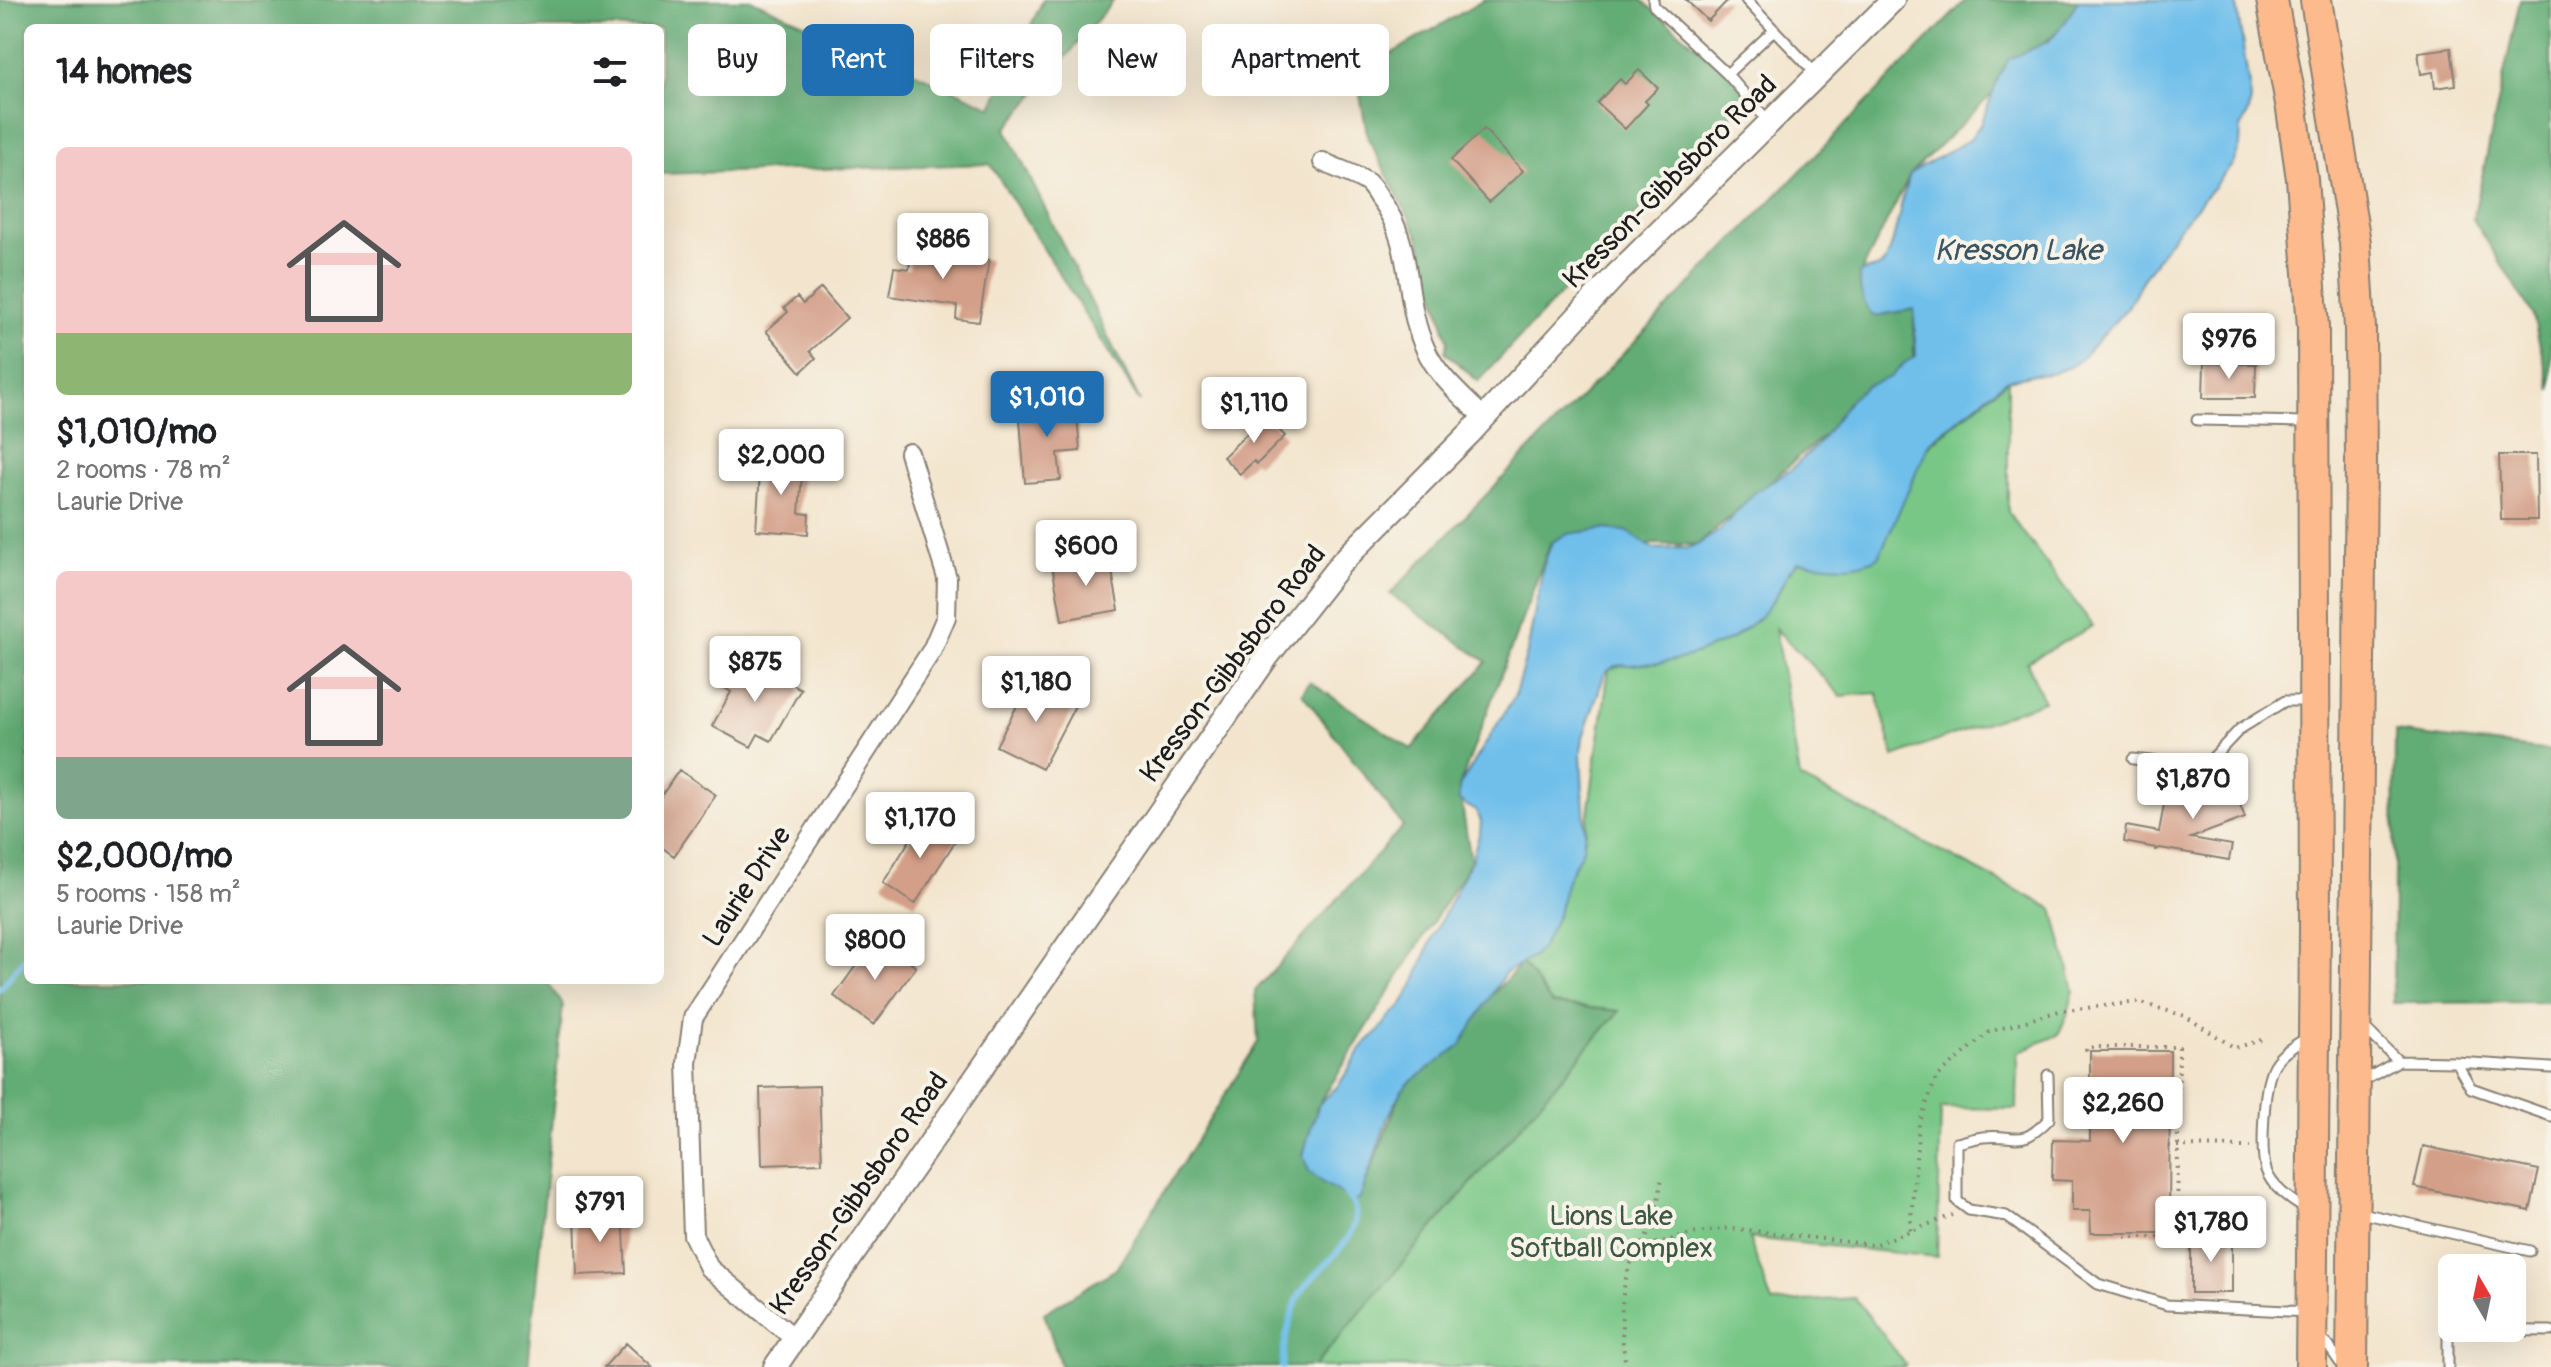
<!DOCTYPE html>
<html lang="en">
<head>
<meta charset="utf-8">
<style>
	:root { --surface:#fff; --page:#f6f6f6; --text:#202124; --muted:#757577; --accent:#1f6fb2 }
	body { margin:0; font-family:Pangolin,sans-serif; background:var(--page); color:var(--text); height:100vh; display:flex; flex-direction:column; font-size:30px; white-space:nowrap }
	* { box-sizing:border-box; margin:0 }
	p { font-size:26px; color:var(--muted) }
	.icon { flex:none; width:44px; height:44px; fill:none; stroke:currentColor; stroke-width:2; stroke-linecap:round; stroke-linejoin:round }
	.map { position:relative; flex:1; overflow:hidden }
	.panel { position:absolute; left:24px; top:24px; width:640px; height:960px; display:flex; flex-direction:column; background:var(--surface); border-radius:12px; box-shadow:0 8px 32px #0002 }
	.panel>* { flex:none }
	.guide { position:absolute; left:688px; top:24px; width:760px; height:72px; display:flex; gap:16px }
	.needle { width:52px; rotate:351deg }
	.fabs { position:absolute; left:2438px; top:1254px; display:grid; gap:16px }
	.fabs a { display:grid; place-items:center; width:88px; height:88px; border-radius:12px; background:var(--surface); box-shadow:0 8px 32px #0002; font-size:40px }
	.price { position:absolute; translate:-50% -68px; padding:0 18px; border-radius:8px; background:#fff; color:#222; font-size:26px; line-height:52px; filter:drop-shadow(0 2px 4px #0008) }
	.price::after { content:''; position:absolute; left:50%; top:48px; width:24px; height:18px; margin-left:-12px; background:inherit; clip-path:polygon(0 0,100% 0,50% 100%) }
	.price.selected { background:var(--accent); color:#fff }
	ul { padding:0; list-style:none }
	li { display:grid; align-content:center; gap:16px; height:424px; padding:0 32px }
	li span { display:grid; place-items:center; height:248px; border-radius:12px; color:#555 }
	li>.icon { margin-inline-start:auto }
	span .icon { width:144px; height:144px; fill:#fffc; stroke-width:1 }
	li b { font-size:34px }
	h2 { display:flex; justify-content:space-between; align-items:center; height:96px; padding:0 32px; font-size:34px }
	.pill { padding:0 28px; border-radius:12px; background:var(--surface); box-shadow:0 8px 32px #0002; font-size:28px; line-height:72px }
	.pill.selected { background:var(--accent); color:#fff }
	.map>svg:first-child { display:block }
	.green { fill:#79c787; stroke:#4a7252; stroke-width:2 }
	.forest { fill:#62ac74; stroke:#3f6448; stroke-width:2 }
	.water { fill:#70bfeb; stroke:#466e84; stroke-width:2 }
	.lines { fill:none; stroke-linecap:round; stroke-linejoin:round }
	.stream { stroke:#70bfeb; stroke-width:6 }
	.building { fill:#d39f88 }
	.service-casing { stroke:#888074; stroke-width:13 }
	.minor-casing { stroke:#888074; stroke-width:22 }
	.tertiary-casing { stroke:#888074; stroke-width:26 }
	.trunk-casing { stroke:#888074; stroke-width:34 }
	.path { stroke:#888074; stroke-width:4; stroke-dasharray:2 6; stroke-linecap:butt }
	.service { stroke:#fff; stroke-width:9 }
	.minor { stroke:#fff; stroke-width:18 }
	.tertiary { stroke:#fff; stroke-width:22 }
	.trunk { stroke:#fcba8d; stroke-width:30 }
	.labels { text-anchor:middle; stroke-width:8; stroke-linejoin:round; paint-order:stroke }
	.street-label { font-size:28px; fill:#1c1c1c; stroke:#f7f3e8 }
	.park-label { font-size:28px; fill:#3d5841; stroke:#f7f3e8 }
	.water-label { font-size:30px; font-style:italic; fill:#395564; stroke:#f7f3e8 }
</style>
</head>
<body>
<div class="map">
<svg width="2551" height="1367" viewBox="0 0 2551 1367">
	<rect width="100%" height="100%" fill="#f7f3e8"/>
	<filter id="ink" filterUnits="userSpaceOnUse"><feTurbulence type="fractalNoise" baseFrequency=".0125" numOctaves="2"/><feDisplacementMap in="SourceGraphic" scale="16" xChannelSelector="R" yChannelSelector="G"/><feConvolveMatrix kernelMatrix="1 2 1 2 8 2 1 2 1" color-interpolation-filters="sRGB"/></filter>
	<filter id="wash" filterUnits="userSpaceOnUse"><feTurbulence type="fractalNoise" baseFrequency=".006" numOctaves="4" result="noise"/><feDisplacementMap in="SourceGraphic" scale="32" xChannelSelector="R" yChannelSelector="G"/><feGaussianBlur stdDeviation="1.8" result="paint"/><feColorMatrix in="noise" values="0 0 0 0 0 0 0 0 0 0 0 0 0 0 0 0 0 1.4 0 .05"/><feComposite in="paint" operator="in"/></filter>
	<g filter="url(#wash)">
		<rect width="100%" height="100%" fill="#f3e5cd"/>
		<path class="green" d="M 2008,380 L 2008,512 L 2093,626 L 2027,662 L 2044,701 L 1894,757 L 1877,693 L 1841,696 L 1775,628 L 1800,778 L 2053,909 L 2074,990 L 2068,1013 L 2058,1035 L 2018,1052 L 2017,1109 L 1941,1108 L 1937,1257 L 1749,1238 L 1772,1303 L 1855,1298 L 1906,1365 L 1904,1367 L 1316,1367 L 1316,1364 L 1618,1011 L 1552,1004 L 1522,963 L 1583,849 L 1609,669 L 1732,639 L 1798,562 L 1926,448 Z"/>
		<path class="forest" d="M 0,0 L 752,0 L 992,107 L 1043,0 L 1114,0 L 1006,129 L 1140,402 L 990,164 L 660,174 L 660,28 L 28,28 L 28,980 L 546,980 L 563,1005 L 528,1367 L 0,1367 Z
			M 1484,0 L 1641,0 L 1752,92 L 1478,381 L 1445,352 L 1448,341 L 1419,237 L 1368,138 L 1356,74 Z
			M 1966,0 L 2089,0 L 1911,173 L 1859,277 L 1874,316 L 1914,309 L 1914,358 L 1697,545 L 1551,542 L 1459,787 L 1471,861 L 1316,1109 L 1360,1198 L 1402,1090 L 1522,963 L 1552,1004 L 1619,1011 L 1316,1364 L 1316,1367 L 1061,1367 L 1044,1313 L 1116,1269 L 1258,1042 L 1255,991 L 1403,826 L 1302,693 L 1310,682 L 1411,749 L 1487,662 L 1390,594 Z
			M 2520,0 L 2551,0 L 2551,390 L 2532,313 L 2473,219 Z
			M 2395,732 L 2551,751 L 2551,1002 L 2393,1003 Z"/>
		<path class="water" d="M 2078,0 L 2236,0 L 2251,99 L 2249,111 L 2241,128 L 2240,146 L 2233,164 L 2178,229 L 2144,277 L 2128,307 L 2082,358 L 2072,366 L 2051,374 L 2030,375 L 2007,380 L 1930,442 L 1879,556 C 1853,573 1826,563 1798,562 L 1789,571 L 1777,595 L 1759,618 L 1732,639 L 1688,657 L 1660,663 L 1615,666 L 1605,673 L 1583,737 L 1581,754 L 1585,831 L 1583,849 L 1567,880 L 1558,914 L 1543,946 L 1533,957 L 1505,973 L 1460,1046 L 1410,1082 L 1402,1090 L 1387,1120 L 1360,1199 L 1354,1201 L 1323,1183 L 1309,1171 L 1303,1156 L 1308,1137 L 1319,1104 L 1338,1086 L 1365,1043 L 1378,1032 L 1392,1014 L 1399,1009 L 1413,986 L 1434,934 L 1471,861 L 1480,832 L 1481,821 L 1476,811 L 1459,801 L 1459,787 L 1514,697 L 1527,653 L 1543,567 L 1552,542 L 1567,534 L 1604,529 L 1626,531 L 1654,549 L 1687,548 L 1697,545 L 1720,530 L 1754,493 L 1792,469 L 1818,444 L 1852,397 L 1867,386 L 1891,377 L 1903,364 L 1916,356 L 1914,309 L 1874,316 C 1863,306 1859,288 1859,274 C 1866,268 1875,271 1882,265 C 1895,254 1900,194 1911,173 L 1970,139 L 1982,122 L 2000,74 L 2009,59 L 2048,42 L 2066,21 Z"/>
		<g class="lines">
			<path class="stream" d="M 0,989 L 28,954
				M 1282,1367 C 1283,1345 1289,1321 1297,1300 C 1311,1267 1383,1230 1345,1193"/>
		</g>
		<g id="blocks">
			<path class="building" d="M 1686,0 L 1728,0 L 1708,21 Z
				M 2451,48 L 2456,85 L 2435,88 L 2433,72 L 2421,74 L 2418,52 Z
				M 1639,70 L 1658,88 L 1645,101 L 1648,104 L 1625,129 L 1597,103 L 1620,79 L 1625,84 Z
				M 1484,129 L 1523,171 L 1489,202 L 1451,160 Z
				M 912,247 L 989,260 L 979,322 L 956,319 L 957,306 L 889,296 L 894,267 L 909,269 Z
				M 821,288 L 847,318 L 810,351 L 816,358 L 801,372 L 766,331 L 788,312 L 784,308 L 797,297 L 803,304 Z
				M 2204,363 L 2256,364 L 2255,398 L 2203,398 Z
				M 1076,402 L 1080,451 L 1058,453 L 1061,480 L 1025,483 L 1019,407 Z
				M 1265,416 L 1285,436 L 1257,464 L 1254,461 L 1240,474 L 1223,457 Z
				M 2499,455 L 2536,455 L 2537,520 L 2501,520 Z
				M 761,458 L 803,461 L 799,513 L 809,514 L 808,534 L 756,530 Z
				M 1109,555 L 1119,610 L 1062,620 L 1052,565 Z
				M 742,658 L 801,689 L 771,741 L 758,734 L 751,747 L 712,726 L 731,692 L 725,688 Z
				M 1031,679 L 1077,702 L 1042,769 L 996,746 Z
				M 679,770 L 716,795 L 674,856 L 660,846 L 660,798 Z
				M 2217,778 L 2219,782 L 2230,778 L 2245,818 L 2191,838 L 2232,845 L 2229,860 L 2160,848 L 2156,850 L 2156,848 L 2124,842 L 2126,826 L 2159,832 L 2166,793 L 2205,799 L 2200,784 Z
				M 925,816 L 958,837 L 915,904 L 883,883 Z
				M 876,938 L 916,967 L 874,1025 L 834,996 Z
				M 2090,1051 L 2170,1051 L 2169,1233 L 2091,1233 L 2090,1211 L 2072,1211 L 2072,1181 L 2052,1180 L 2053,1140 L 2090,1141 Z
				M 819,1086 L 822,1163 L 762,1165 L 760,1088 Z
				M 2423,1146 L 2539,1170 L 2530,1211 L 2414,1187 Z
				M 623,1212 L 626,1273 L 577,1275 L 575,1214 Z
				M 2191,1234 L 2232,1235 L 2232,1293 L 2191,1293 Z
				M 626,1343 L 652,1367 L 604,1367 Z"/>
		</g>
	</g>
	<g filter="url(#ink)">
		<use href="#blocks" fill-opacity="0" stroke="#888074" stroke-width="2"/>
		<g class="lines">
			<defs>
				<path id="service" d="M 1653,0 L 1654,6 L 1727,74 L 1769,122
					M 1746,0 L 1817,75
					M 1727,74 L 1774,30
					M 2197,420 L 2308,422
					M 2133,759 L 2204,767 L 2240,729 L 2285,701 L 2310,701
					M 2398,1061 L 2456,1062 L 2551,1068
					M 2456,1062 L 2471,1088 L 2551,1116
					M 2048,1075 L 2049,1119 C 2019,1150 2018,1133 1983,1137 C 1974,1138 1966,1141 1957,1143 L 1957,1201 L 1969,1210 L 2006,1216 L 2098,1284 L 2167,1305 L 2309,1312
					M 2361,1082 L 2398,1061 L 2362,1025
					M 2306,1209 C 2291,1201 2271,1186 2266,1170 C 2260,1150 2264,1088 2272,1069 C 2278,1054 2296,1045 2309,1036
					M 2357,1212 L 2530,1251
					M 2317,1336 L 2328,1345 L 2343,1367
					M 2448,1367 L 2448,1330 L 2551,1331"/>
				<path id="minor" d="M 1323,162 C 1337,169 1355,174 1368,183 C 1372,187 1376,193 1379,198 C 1416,245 1402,299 1425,348 C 1437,376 1463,397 1484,418
					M 794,1338 L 709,1268 L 693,1235 L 687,1063 L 693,1018 L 932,650 L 946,617 L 947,578 L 909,453"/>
				<path id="tertiary" d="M 775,1367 L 1267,657 L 1341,563 L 1470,433 L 1616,275 L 1893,0"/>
				<path id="trunk" d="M 2272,0 L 2292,109 L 2302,179 L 2313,327 L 2315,927 L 2311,1367
					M 2316,0 L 2355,243 L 2360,328 L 2361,460 L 2352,1367"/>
			</defs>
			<use href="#service" class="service-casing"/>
			<use href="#minor" class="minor-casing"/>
			<use href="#tertiary" class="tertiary-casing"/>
			<use href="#trunk" class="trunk-casing"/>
			<path class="path" d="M 2086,1051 L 2087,1047 L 2179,1047 L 2177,1237 L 2124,1237
				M 2169,1146 L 2250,1147
				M 1910,1230 L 1919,1124 L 1936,1078 L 1989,1032 L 2059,1011 L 2138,1002 L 2185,1016 L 2235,1048 L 2261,1040
				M 1640,1248 L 1691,1234 L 1730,1228 L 1873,1245 L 1953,1215
				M 1626,1367 C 1621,1334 1618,1294 1631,1263 C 1635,1253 1643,1246 1647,1236 C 1656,1218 1659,1196 1662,1176"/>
			<use href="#service" class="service"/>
			<use href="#minor" class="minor"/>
			<use href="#tertiary" class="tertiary"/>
			<use href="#trunk" class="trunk"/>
		</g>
	</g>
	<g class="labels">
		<g class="street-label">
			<text transform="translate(1669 181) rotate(-45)" y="10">Kresson-Gibbsboro Road</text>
			<text transform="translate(1232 663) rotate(-53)" y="10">Kresson-Gibbsboro Road</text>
			<text transform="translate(746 886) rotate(-57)" y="10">Laurie Drive</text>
			<text transform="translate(858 1193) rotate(-55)" y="10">Kresson-Gibbsboro Road</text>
		</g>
		<g class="park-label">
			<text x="1611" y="1225">Lions Lake<tspan x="1611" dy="32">Softball Complex</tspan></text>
		</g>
		<g class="water-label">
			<text x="2018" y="260">Kresson Lake</text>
		</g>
	</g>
</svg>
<div class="fabs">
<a><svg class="needle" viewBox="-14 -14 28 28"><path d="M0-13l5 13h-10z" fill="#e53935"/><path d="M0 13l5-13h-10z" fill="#757577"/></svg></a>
</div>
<b class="price" style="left:943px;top:281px">$886</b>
<b class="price" style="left:2229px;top:381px">$976</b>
<b class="price selected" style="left:1047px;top:439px">$1,010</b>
<b class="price" style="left:1254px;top:445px">$1,110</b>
<b class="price" style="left:781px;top:497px">$2,000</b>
<b class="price" style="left:1086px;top:588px">$600</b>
<b class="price" style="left:755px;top:704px">$875</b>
<b class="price" style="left:1036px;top:724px">$1,180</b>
<b class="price" style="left:2193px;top:821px">$1,870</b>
<b class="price" style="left:920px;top:860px">$1,170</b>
<b class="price" style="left:875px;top:982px">$800</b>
<b class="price" style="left:2123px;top:1145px">$2,260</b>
<b class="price" style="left:600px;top:1244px">$791</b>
<b class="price" style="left:2211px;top:1264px">$1,780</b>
<div class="guide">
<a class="pill">Buy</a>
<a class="pill selected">Rent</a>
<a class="pill">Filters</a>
<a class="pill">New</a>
<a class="pill">Apartment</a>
</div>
<section class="panel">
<h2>14 homes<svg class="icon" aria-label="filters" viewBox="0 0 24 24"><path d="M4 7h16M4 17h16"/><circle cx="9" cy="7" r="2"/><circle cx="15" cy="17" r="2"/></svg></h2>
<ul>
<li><span style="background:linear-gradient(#f6c9c9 75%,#8fb573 0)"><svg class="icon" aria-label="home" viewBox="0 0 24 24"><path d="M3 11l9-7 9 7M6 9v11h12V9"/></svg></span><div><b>$1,010/mo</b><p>2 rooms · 78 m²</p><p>Laurie Drive</p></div></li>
<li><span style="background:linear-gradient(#f6c9c9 75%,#7fa58c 0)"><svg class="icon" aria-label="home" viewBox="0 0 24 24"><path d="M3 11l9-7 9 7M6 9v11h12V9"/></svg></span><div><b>$2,000/mo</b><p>5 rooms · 158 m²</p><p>Laurie Drive</p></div></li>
</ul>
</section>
</div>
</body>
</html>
